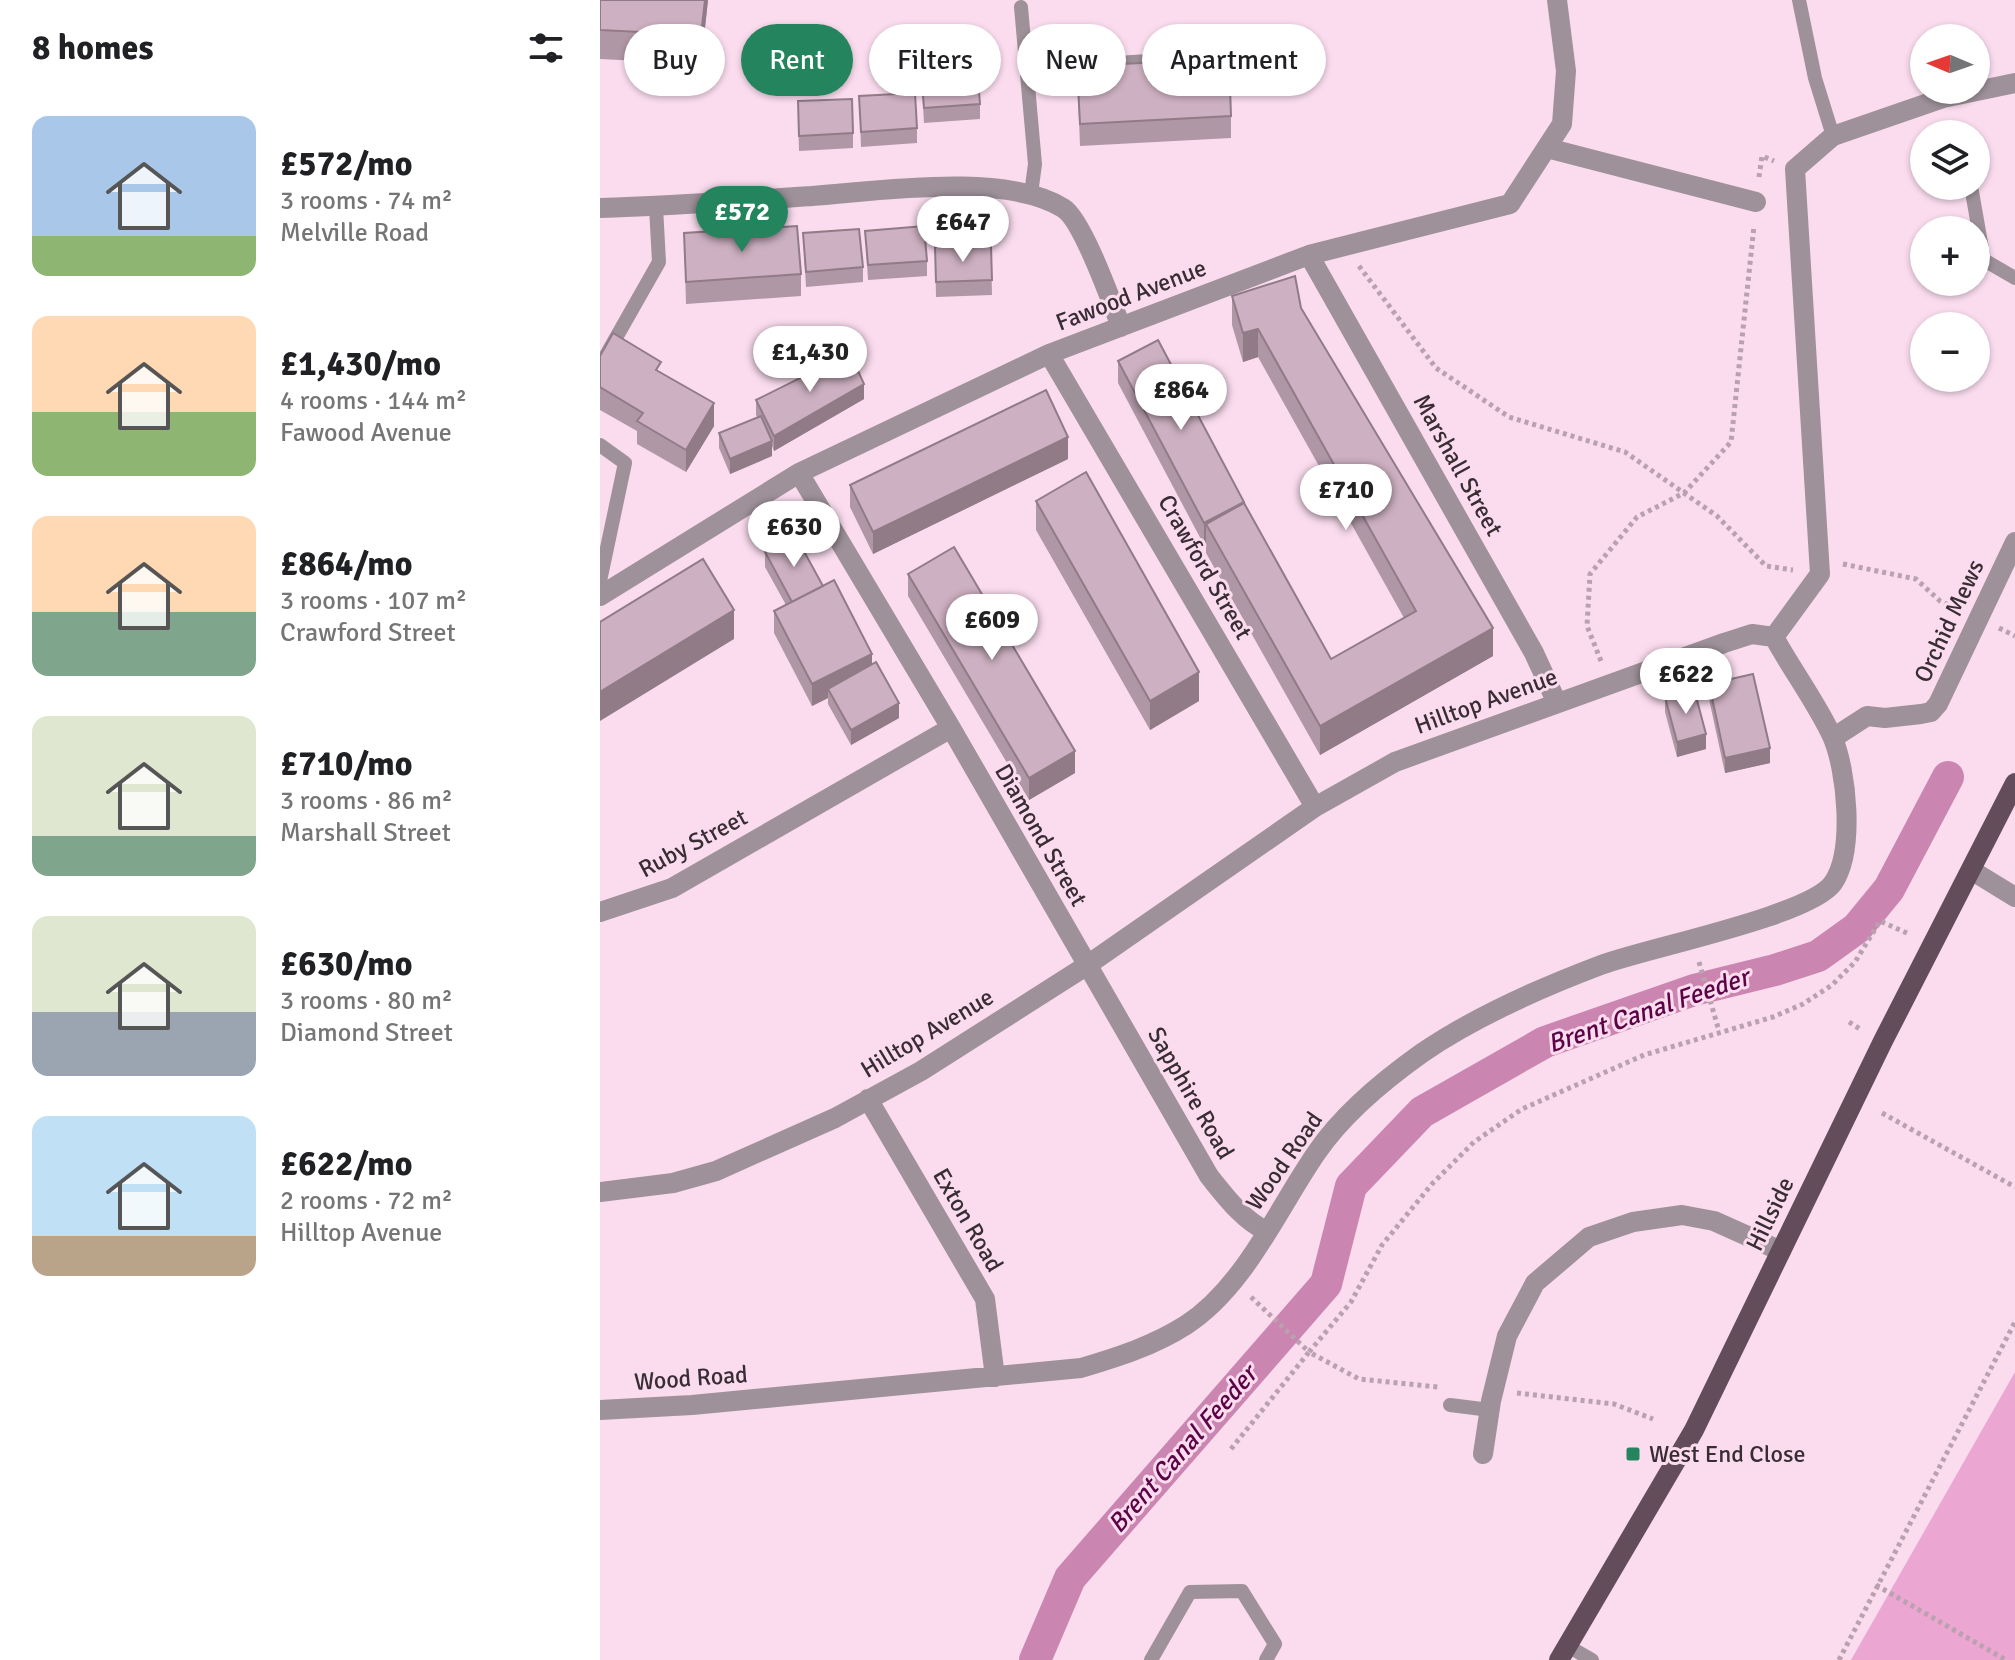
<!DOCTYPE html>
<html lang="en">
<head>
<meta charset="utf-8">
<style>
	:root { --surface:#fff; --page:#f6f6f6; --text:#202124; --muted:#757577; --accent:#23845d }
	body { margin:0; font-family:Signika,sans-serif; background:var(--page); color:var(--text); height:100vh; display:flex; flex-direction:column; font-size:30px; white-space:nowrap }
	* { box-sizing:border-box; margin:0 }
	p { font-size:26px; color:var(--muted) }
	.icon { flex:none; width:44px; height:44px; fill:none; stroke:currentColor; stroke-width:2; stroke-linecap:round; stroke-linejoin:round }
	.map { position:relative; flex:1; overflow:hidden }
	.details { display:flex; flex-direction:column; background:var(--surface); width:600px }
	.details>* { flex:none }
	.guide { position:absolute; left:24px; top:24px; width:760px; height:72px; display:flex; gap:16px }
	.needle { width:52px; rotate:272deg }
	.fabs { position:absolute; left:1310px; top:24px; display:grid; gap:16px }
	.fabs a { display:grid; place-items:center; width:80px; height:80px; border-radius:50%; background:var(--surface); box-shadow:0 2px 6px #0004; font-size:40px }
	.price { position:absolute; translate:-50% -68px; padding:0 18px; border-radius:28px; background:#fff; color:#222; font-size:26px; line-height:52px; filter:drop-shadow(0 2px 4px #0008) }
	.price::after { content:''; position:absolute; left:50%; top:48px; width:24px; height:18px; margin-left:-12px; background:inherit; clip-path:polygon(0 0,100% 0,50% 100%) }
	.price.on { background:var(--accent); color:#fff }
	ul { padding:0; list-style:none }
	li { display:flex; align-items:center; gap:24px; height:200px; padding:0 32px }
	li span { display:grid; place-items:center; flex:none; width:224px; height:160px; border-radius:16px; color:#555 }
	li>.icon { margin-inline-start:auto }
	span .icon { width:96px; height:96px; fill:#fffc; stroke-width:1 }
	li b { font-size:34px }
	h2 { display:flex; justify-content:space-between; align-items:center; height:96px; padding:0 32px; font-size:34px }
	.tag { padding:0 28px; border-radius:36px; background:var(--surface); box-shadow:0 2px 6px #0004; font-size:28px; line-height:72px }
	.tag.on { background:var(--accent); color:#fff }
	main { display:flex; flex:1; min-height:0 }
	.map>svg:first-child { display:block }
	.green { fill:#eca6d2 }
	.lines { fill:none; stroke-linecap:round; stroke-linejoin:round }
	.canal { stroke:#cb85b1; stroke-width:32 }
	.path { stroke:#b9a1af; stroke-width:5; stroke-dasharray:4 4; stroke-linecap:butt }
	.lane { stroke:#9e9199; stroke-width:14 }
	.street { stroke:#9e9199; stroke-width:20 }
	.primary { stroke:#634d5a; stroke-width:20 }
	.wall { fill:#b097a6 }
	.shaded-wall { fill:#907b87 }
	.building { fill:#cdb0c1; stroke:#907b87; stroke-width:2 }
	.poi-dot { fill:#23845d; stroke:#fadcee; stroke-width:3 }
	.labels { text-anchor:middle; stroke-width:6; stroke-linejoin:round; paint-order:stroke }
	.street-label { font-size:24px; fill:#392d34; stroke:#fadcee }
	.poi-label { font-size:24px; fill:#392d34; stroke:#fadcee; text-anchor:start }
	.water-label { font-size:26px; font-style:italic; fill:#5a0345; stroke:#fadcee }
</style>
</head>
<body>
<main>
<section class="details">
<h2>8 homes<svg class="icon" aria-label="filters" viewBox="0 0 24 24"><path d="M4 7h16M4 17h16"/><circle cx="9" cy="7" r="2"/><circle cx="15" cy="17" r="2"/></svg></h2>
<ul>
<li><span style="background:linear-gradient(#a9c7e8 75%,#8fb573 0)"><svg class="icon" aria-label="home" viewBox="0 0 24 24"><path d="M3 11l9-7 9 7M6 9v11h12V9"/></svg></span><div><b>£572/mo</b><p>3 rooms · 74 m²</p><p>Melville Road</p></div></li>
<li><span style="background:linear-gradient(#ffd9b3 60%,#8fb573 0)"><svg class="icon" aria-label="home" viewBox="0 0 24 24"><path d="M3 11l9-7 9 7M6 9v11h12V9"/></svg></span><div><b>£1,430/mo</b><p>4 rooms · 144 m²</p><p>Fawood Avenue</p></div></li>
<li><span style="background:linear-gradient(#ffd9b3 60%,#7fa58c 0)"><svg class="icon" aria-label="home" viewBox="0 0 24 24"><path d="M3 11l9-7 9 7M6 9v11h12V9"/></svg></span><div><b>£864/mo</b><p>3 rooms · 107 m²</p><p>Crawford Street</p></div></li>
<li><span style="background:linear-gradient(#dfe7d0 75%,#7fa58c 0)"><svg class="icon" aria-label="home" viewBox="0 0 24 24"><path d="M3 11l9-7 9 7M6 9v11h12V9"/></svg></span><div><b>£710/mo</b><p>3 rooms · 86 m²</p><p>Marshall Street</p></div></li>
<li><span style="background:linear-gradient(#dfe7d0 60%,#9aa5b1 0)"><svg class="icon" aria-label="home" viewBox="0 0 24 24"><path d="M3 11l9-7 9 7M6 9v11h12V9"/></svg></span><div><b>£630/mo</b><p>3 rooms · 80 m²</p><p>Diamond Street</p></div></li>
<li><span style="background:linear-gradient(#bfe0f5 75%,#b9a48a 0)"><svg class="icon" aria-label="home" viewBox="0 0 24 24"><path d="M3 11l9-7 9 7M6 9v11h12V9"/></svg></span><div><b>£622/mo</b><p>2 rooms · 72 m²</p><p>Hilltop Avenue</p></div></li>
</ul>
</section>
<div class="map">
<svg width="1415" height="1660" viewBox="0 0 1415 1660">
	<rect width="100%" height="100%" fill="#fadcee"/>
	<path class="green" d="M 1415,1372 L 1415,1660 L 1251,1660 Z"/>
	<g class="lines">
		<path class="canal" d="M 435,1660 L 470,1578 L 726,1284 L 751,1186 L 822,1112 L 945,1042 L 1094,990 L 1175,970 L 1218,956 L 1257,928 L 1289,889 L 1348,777"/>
		<path class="path" d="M 1159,177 L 1162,156 L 1174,161
			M 759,266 L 836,368 L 909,417 L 1025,452 L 1117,516 L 1166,566 L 1193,570
			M 1243,564 L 1316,579 L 1340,601 L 1357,609
			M 1399,628 L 1415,636
			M 1001,661 L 987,626 L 990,574 L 1037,517 L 1084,493 L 1131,442 L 1154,226
			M 1099,962 L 1119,1031
			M 1249,1022 L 1260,1029
			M 1282,1113 L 1415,1187
			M 651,1297 L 709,1352 L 751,1302 L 782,1245 L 832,1184 L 874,1142 L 922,1109 L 1044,1055 L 1173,1017 L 1203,1004 L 1232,985 L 1255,962 L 1280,921 L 1309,934
			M 917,1393 L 1014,1404 L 1053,1419
			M 631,1449 L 709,1352 L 759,1379 L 838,1387
			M 1276,1585 L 1406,1660
			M 1239,1660 L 1415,1322"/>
		<path class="lane" d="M 1199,0 L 1215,78 L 1233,136
			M 421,7 L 435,164 L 431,194
			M 426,69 L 639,55
			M 1371,186 L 1384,260 L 1415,278
			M 0,366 L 59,262 L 56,207
			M 0,445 L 25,463 L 0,581
			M 850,1405 L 890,1410
			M 966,1645 L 992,1660
			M 551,1660 L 590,1592 L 642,1591 L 675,1644 L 666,1660"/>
		<path class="street" d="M 947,148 L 1156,202
			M 0,208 C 71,206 141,201 212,196 C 280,191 405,172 463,208 C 482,219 512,303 521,327
			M 709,255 L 934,653 L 957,703
			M 449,354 L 715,807
			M 199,473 L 351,728 L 609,1176 C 626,1197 642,1219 666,1231
			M 0,596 L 199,473 L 449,354 L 709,255 L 910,204 L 962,124 L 966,71 L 957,0
			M 1174,637 L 1220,574 L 1195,169 L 1233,136 L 1343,98 L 1415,83
			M 1233,738 L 1267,716 L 1285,718 L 1321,714 L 1331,712 L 1338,704 L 1415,542
			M 1371,870 L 1415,897
			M 0,912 L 72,888 L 351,728
			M 268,1099 L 385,1299 L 395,1377
			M 0,1192 L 73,1183 L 116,1171 L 235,1118 L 321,1071 L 486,966 L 715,807 L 795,762 L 1124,643 L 1152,634 L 1174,637
			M 0,1410 L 92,1405 L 481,1368 C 518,1357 553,1346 586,1325 C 645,1287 678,1208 717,1152 C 743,1114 784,1080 822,1053 C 876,1016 940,988 1001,965 C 1046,948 1210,916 1233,883 C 1255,851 1247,770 1232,736 C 1216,702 1192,670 1174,637
			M 883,1454 L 891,1401 L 907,1336 L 935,1283 L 989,1237 L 1033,1222 L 1082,1215 L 1114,1221 L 1181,1251"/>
		<path class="primary" d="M 959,1660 L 1094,1430 L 1283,1041 L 1415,783"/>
	</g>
	<path class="wall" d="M 0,0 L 108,0 L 101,64 L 0,59 Z
		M 477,66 L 631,116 L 631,138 L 480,146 Z
		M 321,70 L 380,104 L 380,119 L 324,123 Z
		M 259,96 L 317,128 L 317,143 L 261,147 Z
		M 198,116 L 253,133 L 253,148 L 199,151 Z
		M 265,231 L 327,261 L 327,276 L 268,280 Z
		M 84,233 L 201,274 L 201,296 L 86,304 Z
		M 203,233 L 263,267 L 263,282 L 206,287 Z
		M 391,246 L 392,295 L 336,297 L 335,247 Z
		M 632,296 L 701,308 L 893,656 L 720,755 L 606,553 L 606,544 L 604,545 L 518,383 L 518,361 L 644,502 L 731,659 L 804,618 L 658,357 L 643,362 L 632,325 Z
		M 0,356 L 61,372 L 114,426 L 86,472 L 37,444 L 37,431 L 0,410 Z
		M 264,399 L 174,451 L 172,446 L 172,456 L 130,474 L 119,448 L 119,433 L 157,417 L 156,415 L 156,400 Z
		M 468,459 L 273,554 L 250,507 L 250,485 Z
		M 436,501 L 599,701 L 550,730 L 436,530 Z
		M 165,552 L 223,586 L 272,664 L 299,718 L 251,745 L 228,704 L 228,698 L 212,706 L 174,633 L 174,611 L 186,605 L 165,567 Z
		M 308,574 L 475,773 L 429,800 L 308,596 Z
		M 1109,684 L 1170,763 L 1125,773 L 1109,699 Z
		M 1065,697 L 1106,749 L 1077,757 L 1065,712 Z"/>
	<path class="shaded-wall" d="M 105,0 L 108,0 L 101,64 L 101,35 Z
		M 658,329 L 658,357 L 643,362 L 643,333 Z
		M 264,384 L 264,399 L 174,451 L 174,436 Z
		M 114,403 L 114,426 L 86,472 L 86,450 Z
		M 468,437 L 468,459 L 273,554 L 273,532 Z
		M 172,441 L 172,456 L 130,474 L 130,459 Z
		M 644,502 L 606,524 L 606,544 L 604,545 L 604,523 Z
		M 134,610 L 134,639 L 0,721 L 0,692 Z
		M 893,628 L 893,656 L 720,755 L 720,726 Z
		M 272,654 L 272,676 L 228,689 L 228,698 L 212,706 L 212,684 Z
		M 599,672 L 599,701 L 550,730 L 550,701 Z
		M 299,703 L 299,718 L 251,745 L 251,730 Z
		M 1106,734 L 1106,749 L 1077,757 L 1077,742 Z
		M 1170,748 L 1170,763 L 1125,773 L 1125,758 Z
		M 475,751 L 475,773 L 429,800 L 429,778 Z"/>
	<path class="building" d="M 0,0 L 105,0 L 101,35 L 0,30 Z
		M 629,59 L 631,116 L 480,124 L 477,66 Z
		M 377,66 L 380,104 L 324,108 L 321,70 Z
		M 315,93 L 317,128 L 261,132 L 259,96 Z
		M 252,99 L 253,133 L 199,136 L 198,101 Z
		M 197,226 L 201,274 L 86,282 L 84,233 Z
		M 324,226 L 327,261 L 268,265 L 265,231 Z
		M 259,229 L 263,267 L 206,272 L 203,233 Z
		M 391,246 L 392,280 L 336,282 L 335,247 Z
		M 695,276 L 701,308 L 893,628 L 720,726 L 606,524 L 644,503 L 731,659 L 816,611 L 658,329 L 643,333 L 632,296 Z
		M 13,333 L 61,362 L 56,370 L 114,403 L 86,450 L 37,421 L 43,413 L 0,387 L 0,356 Z
		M 558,340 L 644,502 L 604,523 L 518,361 Z
		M 250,353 L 264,384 L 174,436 L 156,400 Z
		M 446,390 L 468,437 L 273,532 L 250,485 Z
		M 161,416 L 172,441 L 130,459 L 119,433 Z
		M 486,472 L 599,672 L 550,701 L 436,501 Z
		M 195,535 L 223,586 L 192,602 L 165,552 Z
		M 354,547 L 475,751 L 429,778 L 308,574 Z
		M 103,559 L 134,610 L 0,692 L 0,622 Z
		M 234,580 L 272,654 L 212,684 L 174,611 Z
		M 276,662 L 299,703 L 251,730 L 228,689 Z
		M 1153,674 L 1170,748 L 1125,758 L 1109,684 Z
		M 1094,689 L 1106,734 L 1077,742 L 1065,697 Z"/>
	<rect class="poi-dot" x="1025" y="1446" width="16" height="16" rx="4"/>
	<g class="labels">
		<g class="street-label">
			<text transform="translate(531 295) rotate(-21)" y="8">Fawood Avenue</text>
			<text transform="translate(858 465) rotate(61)" y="8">Marshall Street</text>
			<text transform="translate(605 567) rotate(60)" y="8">Crawford Street</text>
			<text transform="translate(1349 621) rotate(-65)" y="8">Orchid Mews</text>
			<text transform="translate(886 701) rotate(-20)" y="8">Hilltop Avenue</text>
			<text transform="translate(441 835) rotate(60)" y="8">Diamond Street</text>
			<text transform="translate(93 843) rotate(-28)" y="8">Ruby Street</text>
			<text transform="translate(327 1033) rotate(-31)" y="8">Hilltop Avenue</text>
			<text transform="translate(591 1093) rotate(60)" y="8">Sapphire Road</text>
			<text transform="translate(684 1161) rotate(-55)" y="8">Wood Road</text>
			<text transform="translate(1170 1214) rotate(-64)" y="8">Hillside</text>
			<text transform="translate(368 1220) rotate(60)" y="8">Exton Road</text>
			<text transform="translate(91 1378) rotate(-4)" y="8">Wood Road</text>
		</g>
		<g class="poi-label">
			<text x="1049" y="1462">West End Close</text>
		</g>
		<g class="water-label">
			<text transform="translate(1048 1010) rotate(-19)" y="9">Brent Canal Feeder</text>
			<text transform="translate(582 1449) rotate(-49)" y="9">Brent Canal Feeder</text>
		</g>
	</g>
</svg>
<div class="fabs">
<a><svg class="needle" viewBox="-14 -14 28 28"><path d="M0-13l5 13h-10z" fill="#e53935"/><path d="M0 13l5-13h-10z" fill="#757577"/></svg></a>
<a><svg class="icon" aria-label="layers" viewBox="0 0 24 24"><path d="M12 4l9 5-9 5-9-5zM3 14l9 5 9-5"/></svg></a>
<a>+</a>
<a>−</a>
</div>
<b class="price on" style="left:142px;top:254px">£572</b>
<b class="price" style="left:363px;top:264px">£647</b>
<b class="price" style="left:210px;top:394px">£1,430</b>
<b class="price" style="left:581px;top:432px">£864</b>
<b class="price" style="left:746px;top:532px">£710</b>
<b class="price" style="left:194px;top:569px">£630</b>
<b class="price" style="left:392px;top:662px">£609</b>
<b class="price" style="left:1086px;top:716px">£622</b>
<div class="guide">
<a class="tag">Buy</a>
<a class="tag on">Rent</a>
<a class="tag">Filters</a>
<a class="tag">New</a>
<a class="tag">Apartment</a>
</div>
</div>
</main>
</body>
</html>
